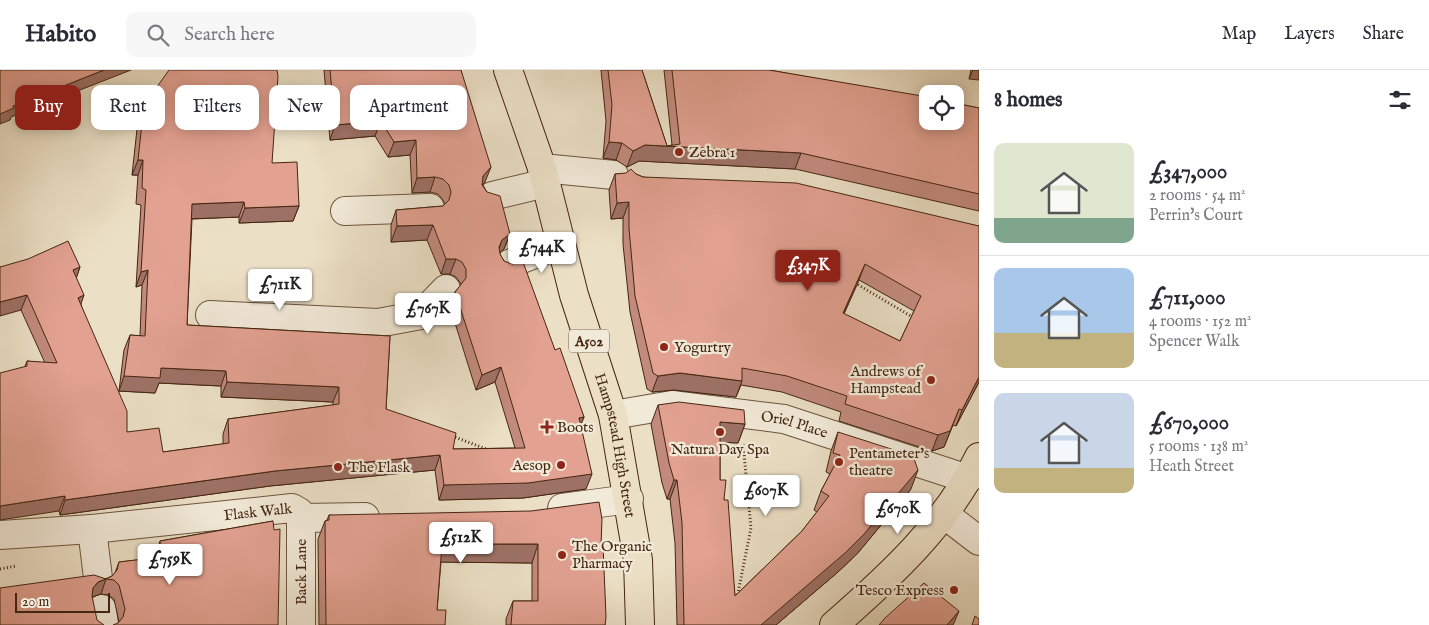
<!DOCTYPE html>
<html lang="en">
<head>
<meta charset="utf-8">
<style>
	:root { --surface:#fff; --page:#f7f7f7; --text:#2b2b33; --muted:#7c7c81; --line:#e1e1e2; --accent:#8f2418 }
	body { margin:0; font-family:"IM FELL English",serif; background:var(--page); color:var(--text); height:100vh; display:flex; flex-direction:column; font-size:19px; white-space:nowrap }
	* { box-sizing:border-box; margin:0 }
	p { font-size:16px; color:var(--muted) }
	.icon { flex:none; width:28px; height:28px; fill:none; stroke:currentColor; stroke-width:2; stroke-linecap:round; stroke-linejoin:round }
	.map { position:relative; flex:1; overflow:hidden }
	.side { display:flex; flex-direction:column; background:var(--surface); width:450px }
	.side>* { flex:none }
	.hud { position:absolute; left:15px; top:15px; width:475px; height:45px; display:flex; gap:10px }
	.controls { position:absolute; left:919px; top:15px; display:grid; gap:10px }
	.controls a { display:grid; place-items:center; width:45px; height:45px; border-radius:10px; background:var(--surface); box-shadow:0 2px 12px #0003; font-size:25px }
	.scale { position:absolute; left:15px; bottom:12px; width:95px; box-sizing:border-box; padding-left:5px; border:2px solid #452611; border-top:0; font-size:14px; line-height:18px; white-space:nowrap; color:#452611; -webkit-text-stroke:4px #f2ead9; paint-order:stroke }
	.price { position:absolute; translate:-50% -42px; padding:0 11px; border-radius:5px; background:#fff; color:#222; font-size:16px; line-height:32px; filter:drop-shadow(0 1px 2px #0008) }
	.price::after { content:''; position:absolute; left:50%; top:30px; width:15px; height:11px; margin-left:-8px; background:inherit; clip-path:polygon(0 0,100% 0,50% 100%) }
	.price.selected { background:var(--accent); color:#fff }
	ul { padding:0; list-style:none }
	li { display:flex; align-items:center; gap:15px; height:125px; padding:0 15px }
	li+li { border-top:1px solid var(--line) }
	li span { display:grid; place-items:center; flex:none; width:140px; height:100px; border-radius:10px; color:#555 }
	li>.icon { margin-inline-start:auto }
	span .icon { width:60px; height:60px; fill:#fffc; stroke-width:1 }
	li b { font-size:21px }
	h2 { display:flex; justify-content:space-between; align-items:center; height:60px; padding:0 15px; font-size:21px }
	.tag { padding:0 18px; border-radius:10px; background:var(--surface); box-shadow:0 2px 12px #0003; font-size:18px; line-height:45px }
	.tag.selected { background:var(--accent); color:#fff }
	header { display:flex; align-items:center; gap:30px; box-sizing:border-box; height:70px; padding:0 25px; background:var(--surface); border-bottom:1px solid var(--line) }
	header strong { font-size:24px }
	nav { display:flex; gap:28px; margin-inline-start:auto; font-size:18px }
	.search { width:350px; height:45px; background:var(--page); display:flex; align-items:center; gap:12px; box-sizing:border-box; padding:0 18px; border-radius:10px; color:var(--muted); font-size:19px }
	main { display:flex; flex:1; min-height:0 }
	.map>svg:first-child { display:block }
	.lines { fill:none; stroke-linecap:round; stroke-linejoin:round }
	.minor-casing { stroke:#6e543e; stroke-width:30 }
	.major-casing { stroke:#452611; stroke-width:30 }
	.path { stroke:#452611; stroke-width:3; stroke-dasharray:1 2.5; stroke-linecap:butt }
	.minor { stroke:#f2ead9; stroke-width:28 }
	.major { stroke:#ebdfc5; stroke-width:28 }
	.wall { fill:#c28a7d; stroke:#452611; fill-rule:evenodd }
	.shaded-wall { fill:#9e7166; stroke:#452611 }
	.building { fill:#e2a191; stroke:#452611; fill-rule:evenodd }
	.poi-dot { fill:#8f2418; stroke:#f2ead9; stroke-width:2 }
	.labels { text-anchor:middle; stroke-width:4.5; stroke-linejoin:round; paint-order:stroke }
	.shield { fill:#f2ead9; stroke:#79614d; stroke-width:1 }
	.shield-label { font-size:14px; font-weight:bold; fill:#452611 }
	.poi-label { font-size:15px; fill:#452611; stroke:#f2ead9; text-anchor:start }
	.street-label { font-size:15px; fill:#452611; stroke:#f2ead9 }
</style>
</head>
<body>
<header>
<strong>Habito</strong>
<div class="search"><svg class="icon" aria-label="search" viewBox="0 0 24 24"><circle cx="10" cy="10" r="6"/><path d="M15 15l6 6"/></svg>Search here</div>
<nav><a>Map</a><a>Layers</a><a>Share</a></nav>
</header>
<main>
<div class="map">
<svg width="979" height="555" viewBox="0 0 979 555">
	<rect width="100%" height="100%" fill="#ebdfc5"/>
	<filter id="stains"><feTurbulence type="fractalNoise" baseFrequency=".004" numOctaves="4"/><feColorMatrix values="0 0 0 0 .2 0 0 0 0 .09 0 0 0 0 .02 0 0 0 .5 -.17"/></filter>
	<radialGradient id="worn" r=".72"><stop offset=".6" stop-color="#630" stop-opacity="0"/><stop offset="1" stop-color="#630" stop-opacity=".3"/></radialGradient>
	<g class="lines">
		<defs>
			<g id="minor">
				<path d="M 542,98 L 614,105"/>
				<path d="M 492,126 L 546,113"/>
				<path d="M 345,141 L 430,138"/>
				<path d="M 509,194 L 560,174"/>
				<path d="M 210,245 L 378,253 L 421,245 L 446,219"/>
				<path id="s1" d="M 613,345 L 672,335 L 784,349 L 968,409"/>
				<path d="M 562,438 L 629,429"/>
				<path d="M 944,444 L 979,471"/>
				<path d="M 301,448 L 365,447"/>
				<path d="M 92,459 L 98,508"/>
				<path id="s2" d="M 0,465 L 92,459 L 292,438 L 299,442 L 301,448 L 301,555"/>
				<path d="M 102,539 L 104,555"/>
			</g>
			<g id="major">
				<path id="s3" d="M 508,0 L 542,98 L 574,225 L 613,345 L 638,490 L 640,555"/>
				<path d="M 834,555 C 890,506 946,455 979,387"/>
			</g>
		</defs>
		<use href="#minor" class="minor-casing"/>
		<use href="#major" class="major-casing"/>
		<path class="path" d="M 855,213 L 914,248
			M 452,366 L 486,379
			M 0,499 L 16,496
			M 737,528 L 751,458 L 743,373"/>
		<use href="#minor" class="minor"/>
		<use href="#major" class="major"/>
	</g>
	<path class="wall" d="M 324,0 L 461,0 L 485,112 L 483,115 L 510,164 L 504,179 L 500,182 L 500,184 L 555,280 L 584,347 L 580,356 L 586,419 L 523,428 L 439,430 L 435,400 L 270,416 L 60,445 L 25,296 L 27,291 L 45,293 L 21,240 L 0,197 L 80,197 L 76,208 L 81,235 L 127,362 L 163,382 L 223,374 L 223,364 L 228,349 L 333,335 L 333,332 L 221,327 L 221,316 L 159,313 L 155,323 L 119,321 L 124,280 L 130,265 L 140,266 L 142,215 L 136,217 L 141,135 L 136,134 L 138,105 L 132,105 L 138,50 L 144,35 L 272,93 L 299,136 L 293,151 L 239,153 L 239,147 L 192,149 L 187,255 L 390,266 L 386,339 L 453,379 L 515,378 L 495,312 L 476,320 L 450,237 L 455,222 L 461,215 L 461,214 L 456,207 L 450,204 L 441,204 L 427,170 L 391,172 L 391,155 L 396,140 L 443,136 L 445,135 L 443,130 L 438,124 L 430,122 L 412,123 L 410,85 L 388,87 L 375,66 L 330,70 Z
		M 601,0 L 642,0 L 667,76 L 672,75 L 664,0 L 769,0 L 979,38 L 979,141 L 795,99 L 639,91 L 627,97 L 616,90 L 603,88 L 606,51 Z
		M 971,0 L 979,0 L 969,9 Z
		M 615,104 L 636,104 L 643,107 L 979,156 L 979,312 L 956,356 L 953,355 L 944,377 L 932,381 L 839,351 L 841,342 L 782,322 L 741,315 L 736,327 L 674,320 L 652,322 L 647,319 L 630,242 L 623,174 L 623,148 L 611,149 L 609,120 ZM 859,210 L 914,241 L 900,271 L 844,244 Z
		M 658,335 L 745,354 L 738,373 L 720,372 L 720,410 L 724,430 L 735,526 L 802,461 L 817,442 L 814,440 L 821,421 L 830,404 L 826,402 L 831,381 L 838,362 L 911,419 L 857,484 L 838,502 L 776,555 L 677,555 L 675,473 L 670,429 L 667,429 L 662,413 L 651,354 Z
		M 329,445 L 601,475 L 605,555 L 506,555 L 506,549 L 513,531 L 532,531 L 532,493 L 441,492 L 437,540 L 445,555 L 319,555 L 318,469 L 325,451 L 327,450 Z
		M 273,451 L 118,553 L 119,552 L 114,529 L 108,525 L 101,524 L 92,527 L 0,555 L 112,506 L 115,503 L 119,492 L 155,488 L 155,486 L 160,471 Z"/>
	<path class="shaded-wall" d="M 104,0 L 131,0 L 11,47 L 10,50 L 0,54 L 0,44 L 13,36 Z
		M 973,0 L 979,0 L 979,10 L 969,9 Z
		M 381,51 L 375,66 L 330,70 L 335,55 Z
		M 416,70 L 410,85 L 388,87 L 394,72 Z
		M 609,72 L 622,73 L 616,90 L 603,88 Z
		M 645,75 L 801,83 L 795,99 L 639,91 L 627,97 L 633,81 Z
		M 138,90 L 143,90 L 138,105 L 132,105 Z
		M 491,97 L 485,112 L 477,121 L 483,106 Z
		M 435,107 L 430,122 L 412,123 L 417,108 Z
		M 244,132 L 239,147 L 187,149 L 192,134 Z
		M 629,132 L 623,148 L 611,149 L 617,133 Z
		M 299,136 L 293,151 L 239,153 L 245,138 Z
		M 433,155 L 427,170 L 391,172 L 397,156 Z
		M 510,164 L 504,179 L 497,185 L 502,170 Z
		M 446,189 L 456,189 L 450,204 L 441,204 Z
		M 865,194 L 859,210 L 837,259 L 843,243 Z
		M 80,197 L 75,212 L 73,200 Z
		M 148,200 L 142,215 L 136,217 L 141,202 Z
		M 27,225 L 21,240 L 0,246 L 0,232 Z
		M 84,225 L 79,240 L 78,228 Z
		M 501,297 L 495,312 L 476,320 L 482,305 Z
		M 161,298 L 226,301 L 221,316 L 159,313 L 155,323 L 119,321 L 124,306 Z
		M 680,303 L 742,311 L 736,327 L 674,320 L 652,322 L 658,306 Z
		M 979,307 L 979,312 L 956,356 L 962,340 Z
		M 227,312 L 339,317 L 333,332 L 221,327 Z
		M 959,339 L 944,377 L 932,381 L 938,365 Z
		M 584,347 L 578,362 L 579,348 Z
		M 720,352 L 745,354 L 738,373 L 713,372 Z
		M 440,385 L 435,400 L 270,416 L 60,445 L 65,430 L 275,401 Z
		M 918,400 L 911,419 L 857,484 L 838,502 L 776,555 L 761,555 Z
		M 592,404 L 586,419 L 523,428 L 439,430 L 444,415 Z
		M 674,410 L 677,410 L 670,429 L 667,429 Z
		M 65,426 L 59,441 L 0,450 L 0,436 Z
		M 442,474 L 538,474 L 532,493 L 436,492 Z
		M 106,509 L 101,524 L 92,527 L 88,532 L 93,518 L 98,512 Z
		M 959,541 L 954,553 L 953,555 L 947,555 Z"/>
	<path class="building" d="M 0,0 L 104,0 L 13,36 L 14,38 L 0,44 Z
		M 169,0 L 277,0 L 278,6 L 272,93 L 297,92 L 299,136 L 245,138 L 244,132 L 192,134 L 187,255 L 390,266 L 386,339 L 456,363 L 453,379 L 525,378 L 501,297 L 482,305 L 455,222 L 466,208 L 466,199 L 462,192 L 456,189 L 446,189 L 433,155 L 397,156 L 396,140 L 443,136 L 449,130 L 451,122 L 449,115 L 443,109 L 435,107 L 417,108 L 416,70 L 394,72 L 381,51 L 335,55 L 330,0 L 461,0 L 491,97 L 483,106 L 482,115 L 487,122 L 500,126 L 510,164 L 502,170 L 499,177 L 500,184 L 504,191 L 512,194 L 523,192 L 555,280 L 560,278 L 584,347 L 579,348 L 592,404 L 528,413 L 444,415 L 440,385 L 275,401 L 65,430 L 65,426 L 0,436 L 0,303 L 27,296 L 27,291 L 57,293 L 27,225 L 0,232 L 0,197 L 28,189 L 68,171 L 80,197 L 73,200 L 84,225 L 78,228 L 127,341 L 127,362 L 159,358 L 163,382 L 229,373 L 228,349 L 339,334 L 339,317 L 227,312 L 226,301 L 161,298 L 160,308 L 124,306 L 130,265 L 145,266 L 148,200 L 141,202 L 146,120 L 142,118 L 143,90 L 138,90 L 144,35 Z
		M 608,0 L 642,0 L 667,76 L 680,74 L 672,0 L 769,0 L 928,27 L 928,51 L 955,51 L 955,33 L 979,38 L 979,124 L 801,83 L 645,75 L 633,81 L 622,73 L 609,72 L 612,35 Z
		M 631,99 L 636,104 L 643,107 L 796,113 L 979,156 L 979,307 L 962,340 L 959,339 L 950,361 L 938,365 L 845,334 L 847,326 L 787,306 L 742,298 L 742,311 L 680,303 L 658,306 L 653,303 L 635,226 L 629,158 L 629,132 L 617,133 L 615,104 L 626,103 ZM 865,194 L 921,226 L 900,271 L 843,243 Z
		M 679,332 L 744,340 L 745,354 L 720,352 L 720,410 L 726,410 L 724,430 L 728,430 L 735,526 L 802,461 L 829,426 L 821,421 L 840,385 L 833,383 L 838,362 L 913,386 L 918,400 L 864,464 L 845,483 L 761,555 L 684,555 L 682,453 L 677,410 L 674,410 L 669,393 L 658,335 Z
		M 599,432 L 602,449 L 601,475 L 603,475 L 606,547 L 605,555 L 511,555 L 513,531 L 538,531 L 538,474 L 442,474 L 437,540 L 446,540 L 445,555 L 326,555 L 325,451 L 329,450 L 329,445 L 531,441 Z
		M 273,451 L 274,460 L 280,459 L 278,555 L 113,555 L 118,553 L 123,547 L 125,539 L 119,515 L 114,510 L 106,509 L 98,512 L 93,518 L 92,526 L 97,550 L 104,555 L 0,555 L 0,518 L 94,505 L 106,509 L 112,506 L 117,500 L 119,492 L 161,487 L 160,471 Z
		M 924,513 L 959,541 L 947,555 L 879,555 L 885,548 Z
		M 975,546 L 979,549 L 979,555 L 972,555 Z"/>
	<g class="poi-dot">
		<circle cx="679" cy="82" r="5"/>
		<circle cx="664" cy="277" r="5"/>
		<circle cx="931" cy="310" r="5"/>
		<path d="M544.5 349.5h5v5h5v5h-5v5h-5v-5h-5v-5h5z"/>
		<circle cx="720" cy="362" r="5"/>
		<circle cx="839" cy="392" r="5"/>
		<circle cx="561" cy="395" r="5"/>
		<circle cx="338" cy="397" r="5"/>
		<circle cx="562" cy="485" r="5"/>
		<circle cx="954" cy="520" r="5"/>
	</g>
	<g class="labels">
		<rect class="shield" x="569" y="259.5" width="40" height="23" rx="4"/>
		<g class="shield-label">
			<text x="589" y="276">A502</text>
		</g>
		<g class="poi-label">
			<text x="689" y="87">Zebra 1</text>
			<text x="674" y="282">Yogurtry</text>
			<text x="921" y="306" text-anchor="end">Andrews of<tspan x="921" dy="17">Hampstead</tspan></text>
			<text x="557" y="362">Boots</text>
			<text x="720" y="384" text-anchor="middle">Natura Day Spa</text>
			<text x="849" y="388">Pentameter's<tspan x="849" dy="17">theatre</tspan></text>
			<text x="551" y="400" text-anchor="end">Aesop</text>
			<text x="348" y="402">The Flask</text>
			<text x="572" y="481">The Organic<tspan x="572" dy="17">Pharmacy</tspan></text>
			<text x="944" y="525" text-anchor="end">Tesco Express</text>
		</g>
		<g class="street-label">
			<text dy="5" stroke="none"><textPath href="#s1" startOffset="184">Oriel Place</textPath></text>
			<text dy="5" stroke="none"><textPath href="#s3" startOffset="391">Hampstead High Street</textPath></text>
			<text dy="5" stroke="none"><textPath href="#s2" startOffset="259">Flask Walk</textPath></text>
			<text transform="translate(301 502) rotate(-90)" y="5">Back Lane</text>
		</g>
	</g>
	<rect width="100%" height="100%" filter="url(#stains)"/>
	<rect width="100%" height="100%" fill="url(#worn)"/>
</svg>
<div class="controls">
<a><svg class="icon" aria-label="locate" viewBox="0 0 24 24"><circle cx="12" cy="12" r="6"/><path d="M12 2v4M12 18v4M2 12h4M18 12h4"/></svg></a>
</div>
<div class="scale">20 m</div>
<b class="price" style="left:542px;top:204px">£744K</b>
<b class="price selected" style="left:808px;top:222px">£347K</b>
<b class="price" style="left:280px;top:241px">£711K</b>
<b class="price" style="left:428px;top:265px">£767K</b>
<b class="price" style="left:766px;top:447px">£607K</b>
<b class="price" style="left:898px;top:465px">£670K</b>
<b class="price" style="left:461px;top:494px">£512K</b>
<b class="price" style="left:170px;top:516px">£759K</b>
<div class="hud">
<a class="tag selected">Buy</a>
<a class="tag">Rent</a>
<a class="tag">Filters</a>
<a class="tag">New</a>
<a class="tag">Apartment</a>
</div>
</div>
<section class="side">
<h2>8 homes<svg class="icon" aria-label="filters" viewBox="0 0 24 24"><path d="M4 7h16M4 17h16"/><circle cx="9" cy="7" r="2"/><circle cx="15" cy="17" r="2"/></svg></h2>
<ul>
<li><span style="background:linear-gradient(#dfe7d0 75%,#7fa58c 0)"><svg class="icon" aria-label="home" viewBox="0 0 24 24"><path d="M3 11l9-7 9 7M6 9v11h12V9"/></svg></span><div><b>£347,000</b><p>2 rooms · 54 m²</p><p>Perrin's Court</p></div></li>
<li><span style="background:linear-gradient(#a9c7e8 65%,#c2b280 0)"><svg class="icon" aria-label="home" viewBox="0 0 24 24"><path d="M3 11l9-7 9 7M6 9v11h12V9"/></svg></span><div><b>£711,000</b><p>4 rooms · 152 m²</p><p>Spencer Walk</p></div></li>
<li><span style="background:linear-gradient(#c9d6e8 75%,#c2b280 0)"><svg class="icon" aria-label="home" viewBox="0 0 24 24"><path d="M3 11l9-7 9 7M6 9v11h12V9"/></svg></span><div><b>£670,000</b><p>5 rooms · 138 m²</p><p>Heath Street</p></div></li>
</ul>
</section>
</main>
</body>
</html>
